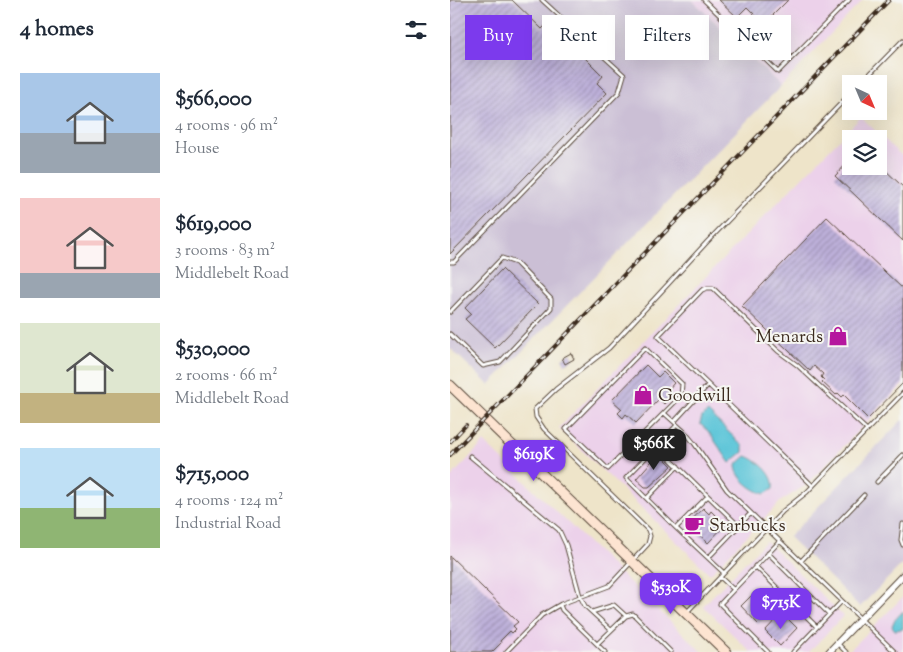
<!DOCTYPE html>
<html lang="en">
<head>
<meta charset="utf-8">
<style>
	:root { --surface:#fff; --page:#f6f6f7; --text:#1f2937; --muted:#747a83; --accent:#7c3aed }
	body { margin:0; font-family:"Sorts Mill Goudy",serif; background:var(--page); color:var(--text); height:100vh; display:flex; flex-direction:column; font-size:19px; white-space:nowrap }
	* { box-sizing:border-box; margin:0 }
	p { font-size:16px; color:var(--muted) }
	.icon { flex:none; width:28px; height:28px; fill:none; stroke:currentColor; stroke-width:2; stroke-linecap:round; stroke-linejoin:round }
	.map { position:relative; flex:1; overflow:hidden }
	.sheet { display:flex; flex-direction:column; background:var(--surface); width:450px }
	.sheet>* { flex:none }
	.top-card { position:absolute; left:15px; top:15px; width:362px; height:45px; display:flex; gap:10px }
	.needle { width:32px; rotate:136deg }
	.fabs { position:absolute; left:392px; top:75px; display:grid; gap:10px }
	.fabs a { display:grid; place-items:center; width:45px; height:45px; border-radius:0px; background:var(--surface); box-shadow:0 5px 20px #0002; font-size:25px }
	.price { position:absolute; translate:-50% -42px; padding:0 11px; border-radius:10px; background:var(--accent); color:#fff; font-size:16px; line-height:32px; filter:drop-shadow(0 1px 2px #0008) }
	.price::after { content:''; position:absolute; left:50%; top:30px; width:15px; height:11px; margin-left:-8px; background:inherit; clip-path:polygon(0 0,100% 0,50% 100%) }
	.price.active { background:#222; color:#fff }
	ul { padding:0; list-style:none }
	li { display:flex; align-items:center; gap:15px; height:125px; padding:0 20px }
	li span { display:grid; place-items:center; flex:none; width:140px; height:100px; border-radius:0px; color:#555 }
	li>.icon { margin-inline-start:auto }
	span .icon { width:60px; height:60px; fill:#fffc; stroke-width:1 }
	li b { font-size:21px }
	h2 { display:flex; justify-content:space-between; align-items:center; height:60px; padding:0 20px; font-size:21px }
	.tag { padding:0 18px; border-radius:0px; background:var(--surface); box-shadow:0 5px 20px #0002; font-size:18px; line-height:45px }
	.tag.active { background:var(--accent); color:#fff }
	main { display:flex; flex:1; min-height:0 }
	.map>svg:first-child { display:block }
	.built { fill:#ecd1ea; fill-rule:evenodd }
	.industrial { fill:#cbbfd5 }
	.water { fill:#5cc5d8; stroke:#4c787b }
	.building { fill:url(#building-hatch) }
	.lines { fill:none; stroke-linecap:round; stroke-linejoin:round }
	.lane-casing { stroke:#564638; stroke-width:5 }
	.street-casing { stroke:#564638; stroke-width:8 }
	.secondary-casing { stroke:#564638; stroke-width:11 }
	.lane { stroke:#fff; stroke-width:3 }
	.street { stroke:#fff; stroke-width:6 }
	.secondary { stroke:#fde4d1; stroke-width:9 }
	.rail-casing { stroke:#3b2a1e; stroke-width:4 }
	.rail { stroke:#f6f6f2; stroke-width:2; stroke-dasharray:5.5; stroke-linecap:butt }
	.labels { text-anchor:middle; stroke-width:4; stroke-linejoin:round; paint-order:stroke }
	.poi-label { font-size:18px; fill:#3b2a1e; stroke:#f6f6f2; text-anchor:start }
</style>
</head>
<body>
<main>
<section class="sheet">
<h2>4 homes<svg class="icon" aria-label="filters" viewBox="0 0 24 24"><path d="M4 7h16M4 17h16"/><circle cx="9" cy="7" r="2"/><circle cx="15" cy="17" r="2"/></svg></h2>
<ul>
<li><span style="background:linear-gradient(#a9c7e8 60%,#9aa5b1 0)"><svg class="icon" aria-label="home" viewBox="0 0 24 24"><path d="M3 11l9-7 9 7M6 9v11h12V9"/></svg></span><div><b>$566,000</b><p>4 rooms · 96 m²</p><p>House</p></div></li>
<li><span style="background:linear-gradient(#f6c9c9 75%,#9aa5b1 0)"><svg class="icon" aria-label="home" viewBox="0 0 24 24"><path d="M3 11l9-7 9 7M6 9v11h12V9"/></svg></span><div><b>$619,000</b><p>3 rooms · 83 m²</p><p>Middlebelt Road</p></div></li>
<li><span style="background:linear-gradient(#dfe7d0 70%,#c2b280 0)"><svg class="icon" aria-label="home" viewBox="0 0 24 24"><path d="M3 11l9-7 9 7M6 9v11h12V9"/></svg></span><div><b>$530,000</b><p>2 rooms · 66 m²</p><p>Middlebelt Road</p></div></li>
<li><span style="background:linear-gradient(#bfe0f5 60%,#8fb573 0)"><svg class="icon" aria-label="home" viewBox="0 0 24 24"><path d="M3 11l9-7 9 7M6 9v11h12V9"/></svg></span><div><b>$715,000</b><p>4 rooms · 124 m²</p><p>Industrial Road</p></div></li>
</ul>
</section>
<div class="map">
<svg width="453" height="652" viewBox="0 0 453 652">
	<defs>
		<pattern id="building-hatch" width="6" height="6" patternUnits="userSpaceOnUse" patternTransform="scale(1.25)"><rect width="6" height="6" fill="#bdb0da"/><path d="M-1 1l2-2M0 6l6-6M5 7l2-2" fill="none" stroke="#9b8fb0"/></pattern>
	</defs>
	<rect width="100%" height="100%" fill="#f6f6f2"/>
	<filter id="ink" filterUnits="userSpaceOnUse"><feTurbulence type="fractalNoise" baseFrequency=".02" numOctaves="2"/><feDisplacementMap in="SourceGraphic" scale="10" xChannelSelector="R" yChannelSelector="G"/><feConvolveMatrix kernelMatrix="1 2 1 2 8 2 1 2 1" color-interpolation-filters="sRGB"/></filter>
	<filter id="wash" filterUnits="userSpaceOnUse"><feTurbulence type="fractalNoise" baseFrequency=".0096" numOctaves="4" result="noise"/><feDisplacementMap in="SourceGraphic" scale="20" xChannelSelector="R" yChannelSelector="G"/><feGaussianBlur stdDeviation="1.12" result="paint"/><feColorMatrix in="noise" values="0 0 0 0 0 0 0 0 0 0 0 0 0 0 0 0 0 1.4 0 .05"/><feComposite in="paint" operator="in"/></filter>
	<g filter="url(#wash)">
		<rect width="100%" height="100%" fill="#eee4c9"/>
		<path class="built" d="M 242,0 L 413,0 L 331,86 Z
			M 411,117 L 453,157 L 453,385 L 356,485 L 331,501 L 260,574 L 109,428 ZM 401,139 L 429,139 L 429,166 L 401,166 Z
			M 34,442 L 223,624 L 252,652 L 0,652 L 0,478 Z
			M 316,541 L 393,616 L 359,652 L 301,652 L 253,606 Z
			M 453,597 L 453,652 L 398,652 Z"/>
		<path class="industrial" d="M 0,0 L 242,0 L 331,86 L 39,385 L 0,348 Z
			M 453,419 L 453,563 L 410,607 L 339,537 Z"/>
		<path class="water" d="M 258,412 L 293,446 L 293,452 L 280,463 L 258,431 L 250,424 L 252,417 Z
			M 296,456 C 308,460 326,475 323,489 L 315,494 C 303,491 286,478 286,465 Z
			M 453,611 L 453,629 L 445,630 L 442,626 L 444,621 Z"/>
		<g id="blocks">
			<path class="building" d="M 0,0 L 62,0 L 92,29 L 99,22 L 153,76 L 147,83 L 157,93 L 0,254 Z
				M 269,0 L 338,0 L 314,24 L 297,7 L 287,17 Z
				M 401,159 L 401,166 L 431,166 L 453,187 L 453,241 L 385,176 Z
				M 377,217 L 453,289 L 453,383 L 418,419 L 394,395 L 392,397 L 388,393 L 386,395 L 372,382 L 374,380 L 371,377 L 373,374 L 364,366 L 360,371 L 292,306 Z
				M 52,269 L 88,304 L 45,348 L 15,319 L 21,314 L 15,308 Z
				M 121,353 L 124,359 L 115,364 L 112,358 Z
				M 196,365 L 208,377 L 213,372 L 224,383 L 216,392 L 221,397 L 214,404 L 209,399 L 186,423 L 176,414 L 173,418 L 168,413 L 172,409 L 162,400 Z
				M 209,453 L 222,466 L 199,487 L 195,487 L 186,479 Z
				M 253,508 L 259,514 L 261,511 L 275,525 L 258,543 L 238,524 Z
				M 0,556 L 68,622 L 63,626 L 66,629 L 62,633 L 60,631 L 50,641 L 51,643 L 42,652 L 0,652 Z
				M 306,591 L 312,597 L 314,595 L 325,606 L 308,624 L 291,606 Z
				M 330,615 L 335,620 L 337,618 L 347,628 L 330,646 L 315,631 Z"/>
		</g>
	</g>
	<g filter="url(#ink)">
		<use href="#blocks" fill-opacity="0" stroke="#564638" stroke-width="1"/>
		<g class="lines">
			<defs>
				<path id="lane" d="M 254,0 L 328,72 L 399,0
					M 410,84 L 453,40
					M 0,262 L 4,262 L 169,92 L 174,75 L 92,0
					M 0,312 L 52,258 L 66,263 L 101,299 L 101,308 L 50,362 L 33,366 L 0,334
					M 195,348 L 232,384 L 231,396 L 158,469 L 116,429 Z
					M 214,413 L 234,431 L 244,443 L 277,490 L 445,652
					M 224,422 L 258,385
					M 207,446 L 258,496
					M 20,456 L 109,530 L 116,545 L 130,596 L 135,606 L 161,630
					M 427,482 L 453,455
					M 363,486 L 208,336 L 252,290 L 257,288 L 263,288 L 328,351 L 347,365 L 417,430
					M 197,498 L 228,466
					M 453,524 L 451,540 L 453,545
					M 226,528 L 176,478 L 227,425
					M 318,553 L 379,614
					M 258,558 L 226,528 L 258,496 L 289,526
					M 351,561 L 414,495
					M 305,566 L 367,627
					M 274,573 L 258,558 L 301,513
					M 270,577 L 283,589
					M 110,605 L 112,610 L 155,652
					M 142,612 L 164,605 L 176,616
					M 236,613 L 333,511 L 357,492 L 453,393
					M 147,644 L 176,616 L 183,614 L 221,652
					M 388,644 L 396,652
					M 56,652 L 92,615 L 111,604 L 159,586 L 198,544 L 200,536 L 198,530 L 94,429 L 86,417 L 85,409 L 106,389 L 159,348 L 257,242 L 401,93
					M 318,652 L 270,604 L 330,541
					M 343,652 L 392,601"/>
				<path id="street" d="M 379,652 L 453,575"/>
				<path id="secondary" d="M 0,385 L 276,652"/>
			</defs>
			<use href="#lane" class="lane-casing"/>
			<use href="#street" class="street-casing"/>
			<use href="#secondary" class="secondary-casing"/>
			<use href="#lane" class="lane"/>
			<use href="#street" class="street"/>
			<use href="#secondary" class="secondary"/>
			<defs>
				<path id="rail" d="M 0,442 L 16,425
					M 0,455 L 439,0"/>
			</defs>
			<use href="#rail" class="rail-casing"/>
			<use href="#rail" class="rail"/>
		</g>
	</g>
	<defs>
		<symbol id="shop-bare" viewBox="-9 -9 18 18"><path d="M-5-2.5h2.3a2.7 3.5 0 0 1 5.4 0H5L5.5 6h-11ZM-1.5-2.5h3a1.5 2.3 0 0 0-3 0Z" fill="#b5179e" stroke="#f6f6f2" stroke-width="2.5" paint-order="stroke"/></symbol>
		<symbol id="cafe-bare" viewBox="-9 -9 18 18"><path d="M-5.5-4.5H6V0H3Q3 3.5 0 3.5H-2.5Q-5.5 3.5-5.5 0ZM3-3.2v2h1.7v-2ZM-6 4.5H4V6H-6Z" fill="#b5179e" stroke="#f6f6f2" stroke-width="2.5" paint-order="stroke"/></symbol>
	</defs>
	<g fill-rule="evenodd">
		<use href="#shop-bare" x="374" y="322" width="28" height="28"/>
		<use href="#shop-bare" x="179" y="381" width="28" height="28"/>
		<use href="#cafe-bare" x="230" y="511" width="28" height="28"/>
	</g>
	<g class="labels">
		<g class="poi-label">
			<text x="373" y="342" text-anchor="end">Menards</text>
			<text x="208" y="401">Goodwill</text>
			<text x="259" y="531">Starbucks</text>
		</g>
	</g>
</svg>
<div class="fabs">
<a><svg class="needle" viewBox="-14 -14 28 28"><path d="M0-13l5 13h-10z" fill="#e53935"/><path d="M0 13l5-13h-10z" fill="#747a83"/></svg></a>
<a><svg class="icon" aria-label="layers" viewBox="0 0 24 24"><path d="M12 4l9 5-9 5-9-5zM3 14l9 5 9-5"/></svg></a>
</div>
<b class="price active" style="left:204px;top:471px">$566K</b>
<b class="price" style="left:84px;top:482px">$619K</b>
<b class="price" style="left:221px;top:615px">$530K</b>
<b class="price" style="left:331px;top:630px">$715K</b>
<div class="top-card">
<a class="tag active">Buy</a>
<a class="tag">Rent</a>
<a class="tag">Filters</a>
<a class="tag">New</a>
</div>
</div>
</main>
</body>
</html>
